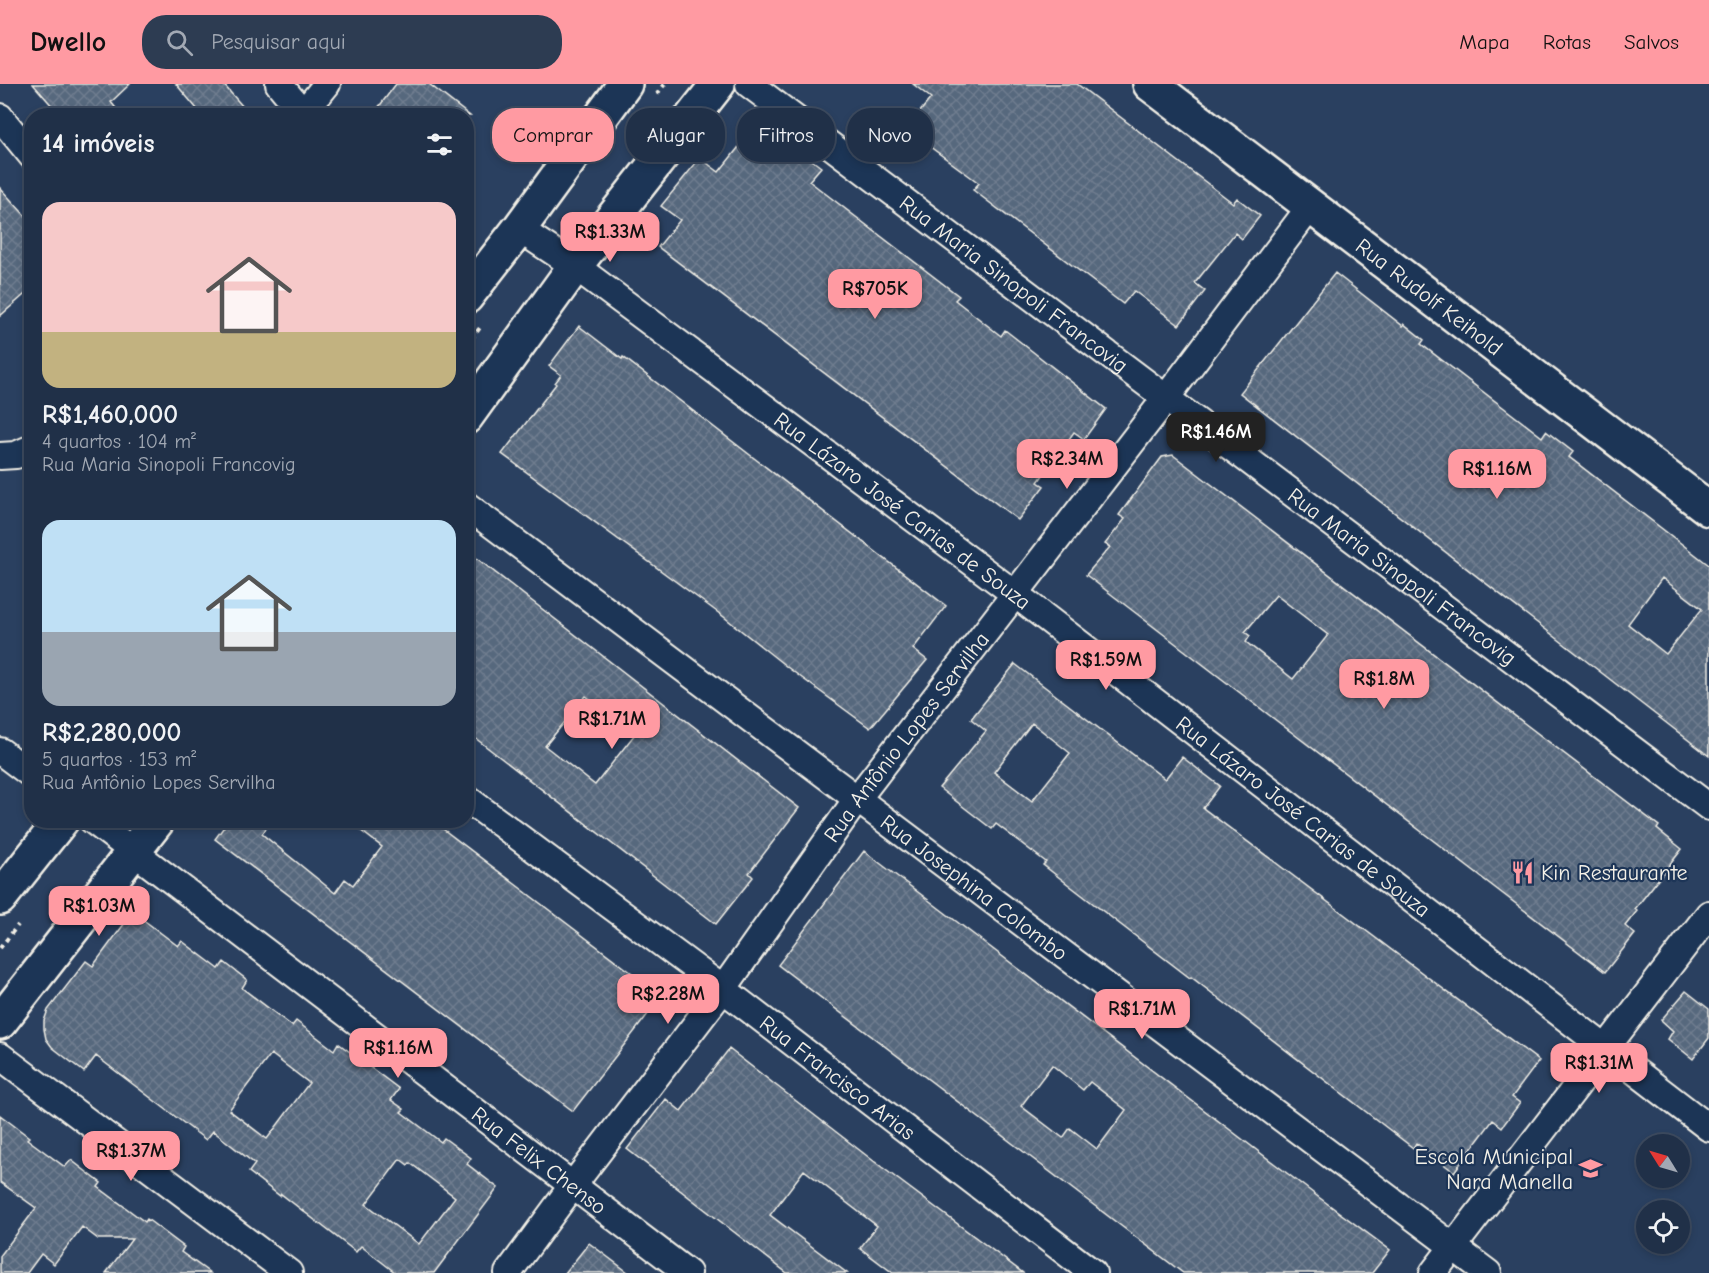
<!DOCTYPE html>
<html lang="pt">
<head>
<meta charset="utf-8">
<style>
	:root { --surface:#203048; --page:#2d3c52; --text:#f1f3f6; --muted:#a2a9b4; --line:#3d4b60; --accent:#ff9aa2 }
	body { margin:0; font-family:"Comic Neue",sans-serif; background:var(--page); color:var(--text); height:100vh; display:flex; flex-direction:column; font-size:22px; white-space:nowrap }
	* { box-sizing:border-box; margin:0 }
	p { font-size:20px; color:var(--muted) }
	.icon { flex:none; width:33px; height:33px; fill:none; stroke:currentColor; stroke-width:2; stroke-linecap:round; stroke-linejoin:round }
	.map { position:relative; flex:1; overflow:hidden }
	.sheet { position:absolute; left:24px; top:24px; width:450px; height:720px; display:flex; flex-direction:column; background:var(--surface); border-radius:24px; box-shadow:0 3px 9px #0003,0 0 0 2px var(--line) }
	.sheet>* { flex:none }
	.hud { position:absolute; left:492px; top:24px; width:570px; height:54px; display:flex; gap:12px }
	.needle { width:39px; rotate:307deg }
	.controls { position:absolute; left:1636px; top:1050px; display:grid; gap:12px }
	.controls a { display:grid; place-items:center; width:54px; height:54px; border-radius:50%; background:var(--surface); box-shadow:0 3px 9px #0003,0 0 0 2px var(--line); font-size:30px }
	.price { position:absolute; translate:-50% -51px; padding:0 14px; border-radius:12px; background:var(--accent); color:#111; font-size:20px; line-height:39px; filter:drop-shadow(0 2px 3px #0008) }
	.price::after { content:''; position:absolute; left:50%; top:36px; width:18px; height:14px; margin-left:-9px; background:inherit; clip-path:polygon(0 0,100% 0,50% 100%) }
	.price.current { background:#222; color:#fff }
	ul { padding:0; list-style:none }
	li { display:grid; align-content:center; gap:12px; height:318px; padding:0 18px }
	li span { display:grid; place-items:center; height:186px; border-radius:18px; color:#555 }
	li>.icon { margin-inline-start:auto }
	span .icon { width:108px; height:108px; fill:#fffc; stroke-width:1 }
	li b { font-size:26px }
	h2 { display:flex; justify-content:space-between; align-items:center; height:72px; padding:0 18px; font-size:26px }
	.pill { padding:0 21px; border-radius:24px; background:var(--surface); box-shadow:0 3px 9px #0003,0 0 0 2px var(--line); font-size:21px; line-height:54px }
	.pill.current { background:var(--accent); color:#111 }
	header { display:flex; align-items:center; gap:36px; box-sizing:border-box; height:84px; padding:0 30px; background:var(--accent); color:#111 }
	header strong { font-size:28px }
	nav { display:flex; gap:33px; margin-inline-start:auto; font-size:21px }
	.search { width:420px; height:54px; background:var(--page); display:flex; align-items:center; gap:15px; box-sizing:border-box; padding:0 21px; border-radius:24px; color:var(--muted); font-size:22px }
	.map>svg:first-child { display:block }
	.building { fill:url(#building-cross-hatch); stroke:#f4f1e8; stroke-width:1.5; fill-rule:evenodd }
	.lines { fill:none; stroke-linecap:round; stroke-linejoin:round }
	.street-casing { stroke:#f4f1e8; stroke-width:30 }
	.secondary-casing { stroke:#f4f1e8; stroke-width:38 }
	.path { stroke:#f4f1e8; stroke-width:4; stroke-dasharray:4.5 4.5; stroke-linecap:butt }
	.street { stroke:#1d3557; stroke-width:26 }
	.secondary { stroke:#1d3557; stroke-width:33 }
	.labels { text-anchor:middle; stroke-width:4.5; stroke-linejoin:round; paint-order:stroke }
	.street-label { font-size:22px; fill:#f4f1e8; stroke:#1d3557 }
	.poi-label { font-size:22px; fill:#f4f1e8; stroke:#1d3557; text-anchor:start }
</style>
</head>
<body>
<header>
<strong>Dwello</strong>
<div class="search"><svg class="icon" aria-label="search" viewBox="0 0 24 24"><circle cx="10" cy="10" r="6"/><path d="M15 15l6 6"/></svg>Pesquisar aqui</div>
<nav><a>Mapa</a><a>Rotas</a><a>Salvos</a></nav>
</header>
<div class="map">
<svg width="1709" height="1189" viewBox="0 0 1709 1189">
	<defs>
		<pattern id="building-cross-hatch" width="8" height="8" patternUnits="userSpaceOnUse" patternTransform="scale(1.5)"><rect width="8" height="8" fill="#56677d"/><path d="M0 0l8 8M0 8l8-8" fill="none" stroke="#6f7d8f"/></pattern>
	</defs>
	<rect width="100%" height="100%" fill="#2a4060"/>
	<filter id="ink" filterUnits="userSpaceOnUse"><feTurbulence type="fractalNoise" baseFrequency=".0167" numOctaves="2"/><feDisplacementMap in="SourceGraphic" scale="12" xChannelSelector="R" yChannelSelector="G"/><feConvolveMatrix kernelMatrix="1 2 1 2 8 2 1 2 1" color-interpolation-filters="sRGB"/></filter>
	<g filter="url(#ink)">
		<path class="building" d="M 33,0 L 130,0 L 111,18 L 122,32 L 61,32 Z
			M 176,0 L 223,0 L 251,32 L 203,32 Z
			M 396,0 L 429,0 L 470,32 L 372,32 Z
			M 913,0 L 1077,0 L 1233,119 L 1237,114 L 1260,132 L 1242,155 L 1235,149 L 1195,199 L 1205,207 L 1179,241 L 1134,207 L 1123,220 L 973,106 L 979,99 L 906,45 L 931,14 Z
			M 768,43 L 821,83 L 809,97 L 959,212 L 955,216 L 1001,252 L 1005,246 L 1106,325 L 1084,355 L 1074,348 L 1038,398 L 1044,402 L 1018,436 L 658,163 L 680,136 L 661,122 L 700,74 L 719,88 L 746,54 L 755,60 Z
			M 0,104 L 32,139 L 32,204 L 0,232 Z
			M 1335,189 L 1403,242 L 1404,240 L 1424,256 L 1421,260 L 1542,353 L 1546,347 L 1573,368 L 1569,373 L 1709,481 L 1709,672 L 1240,309 ZM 1662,494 L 1702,525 L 1666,570 L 1628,540 Z
			M 579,242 L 622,275 L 623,273 L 946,522 L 913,565 L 927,576 L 870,644 L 787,583 L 724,533 L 502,370 L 556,300 L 555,299 L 561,291 L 549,282 Z
			M 1173,371 L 1659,742 L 1657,745 L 1682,765 L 1635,825 L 1637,827 L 1625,842 L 1635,850 L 1605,888 L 1086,491 L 1110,463 L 1105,460 L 1125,435 L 1119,431 L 1162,373 ZM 1276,511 L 1328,551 L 1293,595 L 1246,558 L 1250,552 L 1245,548 Z
			M 466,466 L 799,724 L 749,789 L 753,793 L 716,840 L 466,647 ZM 586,612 L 635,650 L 595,701 L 545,662 Z
			M 1015,580 L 1165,695 L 1182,673 L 1220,702 L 1203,724 L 1539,977 L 1512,1013 L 1520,1019 L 1502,1043 L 1493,1036 L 1454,1088 L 1416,1059 L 1413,1064 L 1191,893 L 1190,894 L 1043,781 L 1046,778 L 996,740 L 992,745 L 939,704 L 986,647 L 971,635 ZM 1032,639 L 1070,669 L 1032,717 L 994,688 Z
			M 229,736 L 272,736 L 262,750 L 335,809 L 345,795 L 353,801 L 382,763 L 347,736 L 431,736 L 662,912 L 573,1027 L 215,755 Z
			M 864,767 L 1313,1109 L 1390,1166 L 1372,1189 L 1183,1189 L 778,881 ZM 1052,981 L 1083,1006 L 1090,998 L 1126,1026 L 1097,1065 L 1070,1044 L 1063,1054 L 1021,1022 Z
			M 133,828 L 178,862 L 182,857 L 219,885 L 224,878 L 247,896 L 242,904 L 292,942 L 296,937 L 334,966 L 338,959 L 399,1005 L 391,1016 L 404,1025 L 401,1028 L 441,1058 L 444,1054 L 471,1074 L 467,1080 L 498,1104 L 434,1189 L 396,1189 L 361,1162 L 356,1168 L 281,1110 L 280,1112 L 249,1088 L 255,1080 L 213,1047 L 206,1056 L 96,972 L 84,988 L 52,963 L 46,955 L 44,945 L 44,937 L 48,926 L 86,877 L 93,882 ZM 271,970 L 309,999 L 267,1055 L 229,1026 ZM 400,1075 L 408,1081 L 410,1079 L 455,1113 L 419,1160 L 366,1120 Z
			M 1686,907 L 1709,925 L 1709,954 L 1693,975 L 1668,955 L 1673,947 L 1661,936 Z
			M 729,965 L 871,1075 L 1023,1189 L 893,1189 L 860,1164 L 877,1142 L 804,1086 L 770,1131 L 847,1189 L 787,1189 L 627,1065 L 666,1015 L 681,1027 Z
			M 0,1031 L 29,1053 L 27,1055 L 65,1083 L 71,1076 L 101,1099 L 98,1103 L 145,1138 L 147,1135 L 184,1163 L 181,1168 L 210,1189 L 106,1189 L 132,1155 L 98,1155 L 82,1143 L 54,1180 L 41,1170 L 27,1189 L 0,1189 L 0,1172 L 36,1124 L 0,1098 Z
			M 589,1159 L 629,1189 L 565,1189 Z"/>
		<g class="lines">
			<defs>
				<g id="street">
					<path d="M 279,0 L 303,29"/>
					<path id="s1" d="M 749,0 L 1709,723"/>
					<path d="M 301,32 L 327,0"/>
					<path d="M 0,33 L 32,72"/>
					<path id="s2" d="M 519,145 L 575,182 L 1015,510 L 1709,1044"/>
					<path d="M 0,372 L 16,371 L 32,364"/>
					<path id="s3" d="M 466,421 L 1488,1189"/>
					<path d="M 0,667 L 32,691"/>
					<path id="s4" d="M 466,714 L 723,905 L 1093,1189"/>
					<path id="s5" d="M 92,736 L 688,1189"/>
					<path d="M 0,972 L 289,1189"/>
					<path id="s6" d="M 508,1189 L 573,1101 L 723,905 L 857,715 L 1166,314 L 1310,123"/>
					<path d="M 1433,1189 L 1709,830"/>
				</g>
				<g id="secondary">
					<path id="s7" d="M 1150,0 L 1709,425"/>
					<path d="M 466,213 L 519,145 L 625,0"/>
					<path d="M 466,333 L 575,182 L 718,0"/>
					<path d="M 0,814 L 62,736"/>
					<path d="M 0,938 L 158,736"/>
				</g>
			</defs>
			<use href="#street" class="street-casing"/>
			<use href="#secondary" class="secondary-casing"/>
			<path class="path" d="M 657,10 L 665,0
				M 466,262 L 482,241
				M 0,864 L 18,841"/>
			<use href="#street" class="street"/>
			<use href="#secondary" class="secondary"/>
		</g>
	</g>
	<defs>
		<symbol id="restaurant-bare" viewBox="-9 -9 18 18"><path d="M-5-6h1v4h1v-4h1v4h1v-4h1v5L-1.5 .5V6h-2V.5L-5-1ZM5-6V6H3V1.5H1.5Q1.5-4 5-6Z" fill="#ff9aa2" stroke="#1d3557" stroke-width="2.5" paint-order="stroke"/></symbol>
		<symbol id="school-bare" viewBox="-9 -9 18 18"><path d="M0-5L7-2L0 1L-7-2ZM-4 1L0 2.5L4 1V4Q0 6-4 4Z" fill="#ff9aa2" stroke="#1d3557" stroke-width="2.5" paint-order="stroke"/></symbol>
	</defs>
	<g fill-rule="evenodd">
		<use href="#restaurant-bare" x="1506" y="772" width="33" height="33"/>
		<use href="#school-bare" x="1574" y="1068" width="33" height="33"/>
	</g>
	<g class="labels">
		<g class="street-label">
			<text dy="8" stroke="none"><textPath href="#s1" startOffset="332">Rua Maria Sinopoli Francovig</textPath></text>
			<text dy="8" stroke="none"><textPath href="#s7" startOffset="351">Rua Rudolf Keihold</textPath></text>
			<text dy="8" stroke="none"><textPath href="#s2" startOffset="476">Rua Lázaro José Carias de Souza</textPath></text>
			<text dy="8" stroke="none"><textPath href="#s1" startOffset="818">Rua Maria Sinopoli Francovig</textPath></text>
			<text dy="8" stroke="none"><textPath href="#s6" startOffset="668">Rua Antônio Lopes Servilha</textPath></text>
			<text dy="8" stroke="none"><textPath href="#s2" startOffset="980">Rua Lázaro José Carias de Souza</textPath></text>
			<text dy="8" stroke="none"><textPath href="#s3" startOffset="636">Rua Josephina Colombo</textPath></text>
			<text dy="8" stroke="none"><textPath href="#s4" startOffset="465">Rua Francisco Arias</textPath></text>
			<text dy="8" stroke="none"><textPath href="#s5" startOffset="562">Rua Felix Chenso</textPath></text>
		</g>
		<g class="poi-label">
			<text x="1541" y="796">Kin Restaurante</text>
			<text x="1573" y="1080" text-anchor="end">Escola Municipal<tspan x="1573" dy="25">Nara Manella</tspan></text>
		</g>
	</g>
</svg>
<div class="controls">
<a><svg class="needle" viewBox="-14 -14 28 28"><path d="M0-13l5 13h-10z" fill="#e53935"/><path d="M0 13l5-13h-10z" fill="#a2a9b4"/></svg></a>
<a><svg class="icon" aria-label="locate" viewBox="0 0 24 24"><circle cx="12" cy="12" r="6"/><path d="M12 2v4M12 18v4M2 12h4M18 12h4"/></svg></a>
</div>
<b class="price" style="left:610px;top:179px">R$1.33M</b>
<b class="price" style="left:875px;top:236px">R$705K</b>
<b class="price current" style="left:1216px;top:379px">R$1.46M</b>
<b class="price" style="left:1067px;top:406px">R$2.34M</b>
<b class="price" style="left:1497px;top:416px">R$1.16M</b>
<b class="price" style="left:1106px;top:607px">R$1.59M</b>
<b class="price" style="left:1384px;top:626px">R$1.8M</b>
<b class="price" style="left:612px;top:666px">R$1.71M</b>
<b class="price" style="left:99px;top:853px">R$1.03M</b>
<b class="price" style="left:668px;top:941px">R$2.28M</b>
<b class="price" style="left:1142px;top:956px">R$1.71M</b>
<b class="price" style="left:398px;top:995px">R$1.16M</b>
<b class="price" style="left:1599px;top:1010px">R$1.31M</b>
<b class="price" style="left:131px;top:1098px">R$1.37M</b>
<div class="hud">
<a class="pill current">Comprar</a>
<a class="pill">Alugar</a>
<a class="pill">Filtros</a>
<a class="pill">Novo</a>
</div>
<section class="sheet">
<h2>14 imóveis<svg class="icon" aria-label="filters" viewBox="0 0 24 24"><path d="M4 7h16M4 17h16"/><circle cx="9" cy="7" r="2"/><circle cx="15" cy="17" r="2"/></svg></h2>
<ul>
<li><span style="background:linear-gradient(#f6c9c9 70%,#c2b280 0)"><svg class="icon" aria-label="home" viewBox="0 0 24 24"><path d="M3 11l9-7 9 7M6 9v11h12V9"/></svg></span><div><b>R$1,460,000</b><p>4 quartos · 104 m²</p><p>Rua Maria Sinopoli Francovig</p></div></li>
<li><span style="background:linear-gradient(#bfe0f5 60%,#9aa5b1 0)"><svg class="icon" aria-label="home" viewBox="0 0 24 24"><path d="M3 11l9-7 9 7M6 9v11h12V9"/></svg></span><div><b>R$2,280,000</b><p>5 quartos · 153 m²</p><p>Rua Antônio Lopes Servilha</p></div></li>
</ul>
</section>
</div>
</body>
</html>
